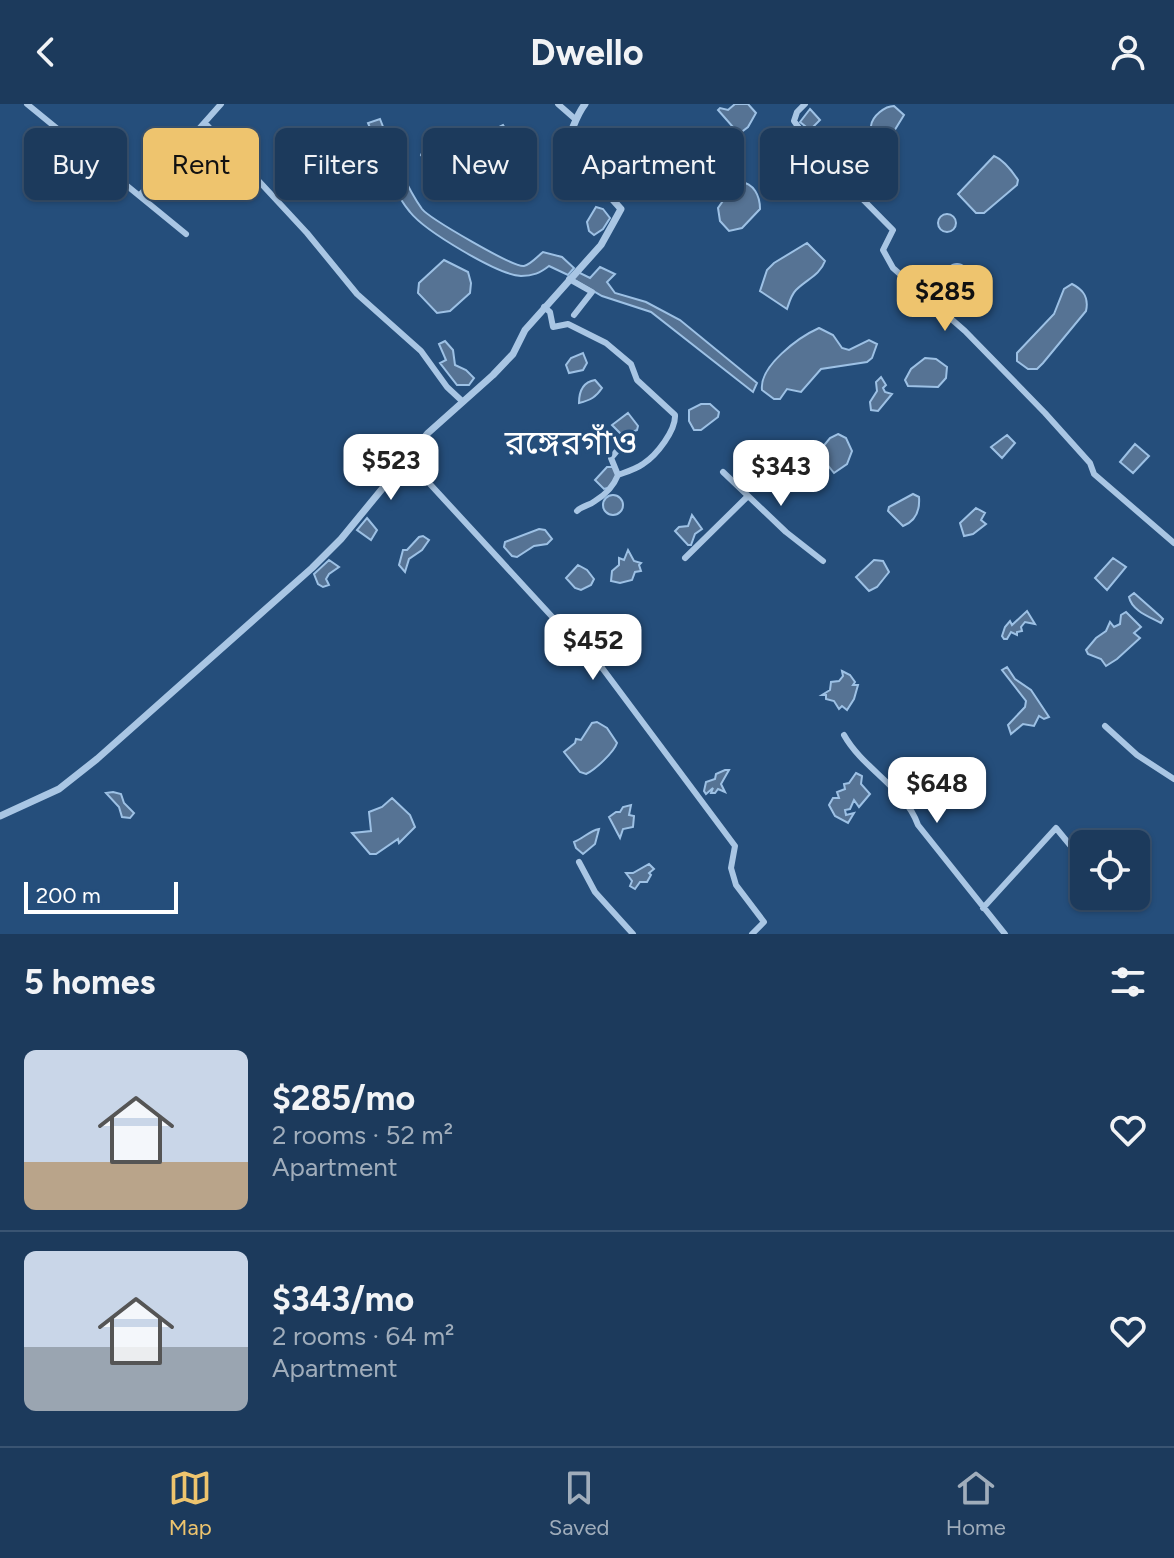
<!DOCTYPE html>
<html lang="en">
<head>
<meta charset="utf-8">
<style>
	:root { --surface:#1c3a5c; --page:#254162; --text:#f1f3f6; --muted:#a0adbb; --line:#3a5472; --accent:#eec46e }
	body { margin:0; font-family:Figtree,"Noto Sans Bengali",sans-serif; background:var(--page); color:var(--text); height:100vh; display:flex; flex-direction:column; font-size:30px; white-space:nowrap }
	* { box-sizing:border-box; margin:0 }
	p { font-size:26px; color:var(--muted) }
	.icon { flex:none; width:44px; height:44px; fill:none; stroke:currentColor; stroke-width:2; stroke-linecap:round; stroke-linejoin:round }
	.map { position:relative; height:830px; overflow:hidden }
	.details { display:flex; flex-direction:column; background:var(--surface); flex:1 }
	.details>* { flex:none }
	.top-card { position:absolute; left:24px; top:24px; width:1126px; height:72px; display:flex; gap:16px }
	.buttons { position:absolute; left:1070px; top:726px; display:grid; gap:16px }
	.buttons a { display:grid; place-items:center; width:80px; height:80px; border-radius:12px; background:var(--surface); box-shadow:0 2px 6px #0004,0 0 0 2px var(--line); font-size:40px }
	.scale { position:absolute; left:24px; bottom:20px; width:154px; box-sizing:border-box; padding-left:8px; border:4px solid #fff; border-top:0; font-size:22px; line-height:28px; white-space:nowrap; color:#fff; -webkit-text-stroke:6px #254e7b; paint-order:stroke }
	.price { position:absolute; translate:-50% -68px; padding:0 18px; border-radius:16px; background:#fff; color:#222; font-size:26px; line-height:52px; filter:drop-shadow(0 2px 4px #0008) }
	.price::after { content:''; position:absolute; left:50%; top:48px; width:24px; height:18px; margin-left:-12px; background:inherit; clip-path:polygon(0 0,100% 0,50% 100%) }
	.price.on { background:var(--accent); color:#111 }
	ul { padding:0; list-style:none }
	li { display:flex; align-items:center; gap:24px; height:200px; padding:0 24px }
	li+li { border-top:2px solid var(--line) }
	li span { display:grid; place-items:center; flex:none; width:224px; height:160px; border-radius:12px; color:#555 }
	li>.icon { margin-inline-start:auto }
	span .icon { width:96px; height:96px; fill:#fffc; stroke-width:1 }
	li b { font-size:34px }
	h2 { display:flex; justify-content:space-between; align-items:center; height:96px; padding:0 24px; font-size:34px }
	.tag { padding:0 28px; border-radius:12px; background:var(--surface); box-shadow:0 2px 6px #0004,0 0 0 2px var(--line); font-size:28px; line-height:72px }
	.tag.on { background:var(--accent); color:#111 }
	header { display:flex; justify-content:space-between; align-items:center; height:104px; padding:0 24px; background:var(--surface); font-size:36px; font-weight:700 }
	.dock { display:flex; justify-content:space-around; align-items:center; height:112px; border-top:2px solid var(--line); background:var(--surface); font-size:22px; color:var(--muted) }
	.dock a { display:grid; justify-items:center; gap:4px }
	.dock .on { color:var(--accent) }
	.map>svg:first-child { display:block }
	.water { fill:#567394; stroke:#9dc1e5; stroke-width:2 }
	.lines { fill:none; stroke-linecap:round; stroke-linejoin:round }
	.minor { stroke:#a9c6e4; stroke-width:6 }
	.tertiary { stroke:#a9c6e4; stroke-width:7 }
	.labels { text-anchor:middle; stroke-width:7; stroke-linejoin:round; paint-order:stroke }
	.quarter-label { font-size:34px; fill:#fff; stroke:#254e7b }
</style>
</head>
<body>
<header><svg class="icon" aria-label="back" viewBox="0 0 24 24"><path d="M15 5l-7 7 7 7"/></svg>Dwello<svg class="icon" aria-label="person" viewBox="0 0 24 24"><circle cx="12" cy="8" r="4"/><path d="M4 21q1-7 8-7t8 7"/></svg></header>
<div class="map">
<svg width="1174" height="830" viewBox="0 0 1174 830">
	<rect width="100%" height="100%" fill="#254e7b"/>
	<path class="water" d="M 735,0 L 748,0 L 756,9 L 748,23 L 739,30 L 718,6 L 720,4 L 728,6 Z
		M 894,2 L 904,11 L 888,37 L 871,22 C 872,12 885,2 894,2 Z
		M 810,5 L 820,16 L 810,26 L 800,18 Z
		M 380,15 C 392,45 403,78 422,105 C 429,114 514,164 524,162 C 530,161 538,152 543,148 L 562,153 L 574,164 L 568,171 L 549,162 C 540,169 533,172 521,172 C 498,171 425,127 410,108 C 389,83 381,48 368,19 Z
		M 503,21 L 506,26 L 504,38 L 496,41 L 488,33 L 489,28 Z
		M 438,34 L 445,43 L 446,54 L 437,63 L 430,62 L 421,51 L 427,38 Z
		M 994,52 C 1004,56 1012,67 1018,76 L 1017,81 L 984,109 L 976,109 L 958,90 Z
		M 825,66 L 848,85 L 842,94 L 835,93 L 826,78 L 819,72 Z
		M 740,78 C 754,79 760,92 760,105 L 742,124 L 729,127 L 720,117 L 718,104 L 732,84 Z
		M 596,103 L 603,105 L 610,114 L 603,125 L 594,131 L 589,127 L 587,118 Z
		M938 119a9 9 0 1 1 18 0a9 9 0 1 1-18 0Z
		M 807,139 L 825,157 C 820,171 807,175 796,186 C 791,191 789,199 787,205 L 760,187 L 767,166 L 774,159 Z
		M 444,156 L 468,168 L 471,179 L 470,189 L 450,207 L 437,209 L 418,189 L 419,179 Z
		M947 170a10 10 0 1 1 20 0a10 10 0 1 1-20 0Z
		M 600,163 L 615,170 L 607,178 L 615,189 L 646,198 L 680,216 L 757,279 L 753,288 L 651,208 L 602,192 L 573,175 L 578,168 L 590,174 Z
		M 1072,180 C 1084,186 1089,194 1086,207 L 1043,259 L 1037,265 L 1028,265 L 1017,257 L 1017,249 L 1054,210 L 1064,185 Z
		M 819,224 L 833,231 L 842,244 L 849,246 L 869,236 L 877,240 L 872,254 L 867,258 L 821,265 L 801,288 L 787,285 L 780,295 L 774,295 L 762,286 C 759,262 799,233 819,224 Z
		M 445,237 L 453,246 L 455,261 L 466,266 L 474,274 L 469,281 L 457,281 L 440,259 L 446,256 L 439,240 Z
		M 583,249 L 587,259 L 583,266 L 569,269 L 566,261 L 571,254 Z
		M 925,254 L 936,255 L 947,263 L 946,274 L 938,283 L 908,282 L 905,276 L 911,265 Z
		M 881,273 L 886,281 L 883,284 L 885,288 L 892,290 L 878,307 L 871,306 L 870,298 L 877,287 L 876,278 Z
		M 595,276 L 602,284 C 596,293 591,296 579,299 C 579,287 583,278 595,276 Z
		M 701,300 L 710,300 L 719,308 L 718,313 L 701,326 L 694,326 L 689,317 L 689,306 Z
		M 628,309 L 638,322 L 637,326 L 623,332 L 612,321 Z
		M 838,330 L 846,334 L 852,347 L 847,360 L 834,369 L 826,359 L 821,345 L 830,334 Z
		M 1007,331 L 1015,339 L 1002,354 L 991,343 Z
		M 1135,340 L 1149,352 L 1133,369 L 1120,358 Z
		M 607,363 L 614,363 L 618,371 L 611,383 L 604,385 L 595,376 Z
		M 913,390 L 919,393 C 920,406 916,417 903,422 L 888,407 L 889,403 Z
		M603 401a10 10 0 1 1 20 0a10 10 0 1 1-20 0Z
		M 976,404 L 985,409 L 981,416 L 986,420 L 973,430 L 964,432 L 960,419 Z
		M 692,411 L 702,425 L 695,430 L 691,441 L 688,441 L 675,427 L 679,423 L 688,422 Z
		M 367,414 L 377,426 L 371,436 L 357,426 Z
		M 539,425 L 545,426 L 552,435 L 547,440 L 534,442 L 517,453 L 512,452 L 504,443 L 505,438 Z
		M 423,432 L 429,436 L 422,446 L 409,455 L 405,468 L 399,461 L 403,446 L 407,446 L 419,433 Z
		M 628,446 L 634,457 L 641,459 L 639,461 L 641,467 L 635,468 L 632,476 L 620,479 L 611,477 L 612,467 L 619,461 L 619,454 L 624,456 Z
		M 1113,454 L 1126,463 L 1107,486 L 1095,474 Z
		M 329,456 L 339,463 L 329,470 L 326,475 L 329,481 L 323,483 L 318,480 L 314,470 Z
		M 874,456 L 883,457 L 889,468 L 877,483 L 869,487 L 856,473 Z
		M 578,461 L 587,466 L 594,475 L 591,481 L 581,486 L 575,484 L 566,474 Z
		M 1134,489 L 1160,512 L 1163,515 L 1161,519 C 1150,513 1132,507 1129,493 Z
		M 1027,507 L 1035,520 L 1025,518 L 1021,523 L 1022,527 L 1017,528 L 1017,531 L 1011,528 L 1007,535 L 1004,535 L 1002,532 L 1005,523 L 1010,517 L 1012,521 Z
		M 1126,508 L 1141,523 L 1134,529 L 1140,534 L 1117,555 L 1106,562 L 1101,555 L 1088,550 L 1086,546 L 1096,534 L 1106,527 L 1110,518 L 1114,523 L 1120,520 L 1121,511 Z
		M 585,515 L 595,527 L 581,540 L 573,529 L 578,520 Z
		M 1007,563 L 1015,575 L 1031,586 L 1049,613 L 1044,615 L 1039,612 L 1034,622 L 1023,620 L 1011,630 L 1008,621 L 1025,603 L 1026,597 L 1002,566 Z
		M 842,567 L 850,571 L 855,578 L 853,581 L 858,581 L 854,595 L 847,606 L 842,602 L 839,605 L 834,597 L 826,595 L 826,591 L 822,591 L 830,586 L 831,578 L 839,577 L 843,572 Z
		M 597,618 L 607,624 L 617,639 C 614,648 595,666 586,670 L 580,668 L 564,648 L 575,639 L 576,635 L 581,636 L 592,619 Z
		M 725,666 L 729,666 L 721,680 L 725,688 L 718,685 L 715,689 L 711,689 L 713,684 L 706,690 L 704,687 L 706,678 L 715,675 L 716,670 Z
		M 856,669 L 862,672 L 861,680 L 870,690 L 859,703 L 854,696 L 850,705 L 845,706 L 846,711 L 854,709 L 848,719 L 835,712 L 829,701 L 833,694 L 839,694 L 837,688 L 845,685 L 844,680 L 849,679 Z
		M 113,688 L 121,690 L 124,699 L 134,709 L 130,714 L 122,713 L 119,703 L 106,689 Z
		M 392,694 L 410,711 L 415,723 L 399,739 L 398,735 L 376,750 L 370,750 L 352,729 L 371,727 L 369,708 L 382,703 Z
		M 631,701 L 629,711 L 634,712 L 633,723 L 623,725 L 620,734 L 609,713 L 616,708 L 620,708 L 623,703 Z
		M 599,725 L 595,740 L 583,750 L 576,744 L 574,738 C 584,734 589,727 599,725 Z
		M 649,760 L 654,765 L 649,769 L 651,771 L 647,778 L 640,778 L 635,785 L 630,782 L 632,777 L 626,769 L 633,769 Z"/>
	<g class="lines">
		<path class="minor" d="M 27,0 L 186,130
			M 558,0 L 574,14
			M 805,0 L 797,8 L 794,17 L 817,49 L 893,126 L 883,146 L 893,164 L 965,227 L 1045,309 L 1090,359 L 1094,370 L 1174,439
			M 205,19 L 307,129 L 357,190 L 421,247 L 447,283 L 462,297
			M 140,91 L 221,0
			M 569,175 L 592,188 L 574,211
			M 544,203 L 550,208 L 553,223 L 568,220 L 606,239 L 631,260 L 637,276 L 675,311 C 676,326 657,351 643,360 C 636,365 626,368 618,371
			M 406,354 L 568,530 L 576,538 L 585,541 L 732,738 L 735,742 L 731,764 L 736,781 L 764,818 L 752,830
			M 723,368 L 786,428 L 823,457
			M 577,407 C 583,401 589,402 595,397 C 605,391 614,381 618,371 L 611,354 L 616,348
			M 685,454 L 748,392
			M 1105,622 L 1137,651 L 1174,675
			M 844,631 C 863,665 905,684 918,721 L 1005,830
			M 579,758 L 595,788 L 633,830
			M 983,804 L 1056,724 L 1079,752"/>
		<path class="tertiary" d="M 0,712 L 59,685 L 97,655 L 312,464 L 341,435 L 428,329 L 493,271 L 513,250 L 525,226 L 601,141 L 621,105 L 572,50 L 562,45 C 573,29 574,14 585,0"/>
	</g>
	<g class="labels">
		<g class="quarter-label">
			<text x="571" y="350">রঙ্গেরগাঁও</text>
		</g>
	</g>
</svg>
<div class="buttons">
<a><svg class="icon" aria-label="locate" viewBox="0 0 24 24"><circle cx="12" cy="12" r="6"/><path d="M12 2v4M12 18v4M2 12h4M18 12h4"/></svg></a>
</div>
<div class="scale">200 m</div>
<b class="price on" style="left:945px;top:229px">$285</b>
<b class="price" style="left:391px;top:398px">$523</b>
<b class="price" style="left:781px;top:404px">$343</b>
<b class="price" style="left:593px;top:578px">$452</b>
<b class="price" style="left:937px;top:721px">$648</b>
<div class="top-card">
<a class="tag">Buy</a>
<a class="tag on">Rent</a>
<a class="tag">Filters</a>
<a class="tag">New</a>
<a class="tag">Apartment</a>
<a class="tag">House</a>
</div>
</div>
<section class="details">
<h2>5 homes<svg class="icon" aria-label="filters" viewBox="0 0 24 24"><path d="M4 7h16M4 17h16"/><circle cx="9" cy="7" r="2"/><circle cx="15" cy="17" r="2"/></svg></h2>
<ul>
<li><span style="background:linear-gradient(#c9d6e8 70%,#b9a48a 0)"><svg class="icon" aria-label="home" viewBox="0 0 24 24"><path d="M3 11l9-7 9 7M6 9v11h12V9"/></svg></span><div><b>$285/mo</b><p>2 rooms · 52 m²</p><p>Apartment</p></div><svg class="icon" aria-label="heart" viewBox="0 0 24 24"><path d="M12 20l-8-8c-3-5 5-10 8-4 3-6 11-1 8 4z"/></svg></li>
<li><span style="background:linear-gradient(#c9d6e8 60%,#9aa5b1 0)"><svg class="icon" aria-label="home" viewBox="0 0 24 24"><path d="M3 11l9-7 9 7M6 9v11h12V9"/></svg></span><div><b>$343/mo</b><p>2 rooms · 64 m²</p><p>Apartment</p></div><svg class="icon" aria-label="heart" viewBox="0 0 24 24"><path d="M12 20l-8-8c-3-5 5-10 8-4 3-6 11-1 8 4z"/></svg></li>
</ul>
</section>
<nav class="dock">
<a class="on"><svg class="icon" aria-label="map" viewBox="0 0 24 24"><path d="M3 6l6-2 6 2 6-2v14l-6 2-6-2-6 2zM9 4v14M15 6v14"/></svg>Map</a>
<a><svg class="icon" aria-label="saved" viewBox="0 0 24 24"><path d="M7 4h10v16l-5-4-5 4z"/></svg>Saved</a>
<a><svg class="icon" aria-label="home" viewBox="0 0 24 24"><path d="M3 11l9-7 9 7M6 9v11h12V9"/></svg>Home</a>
</nav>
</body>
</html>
